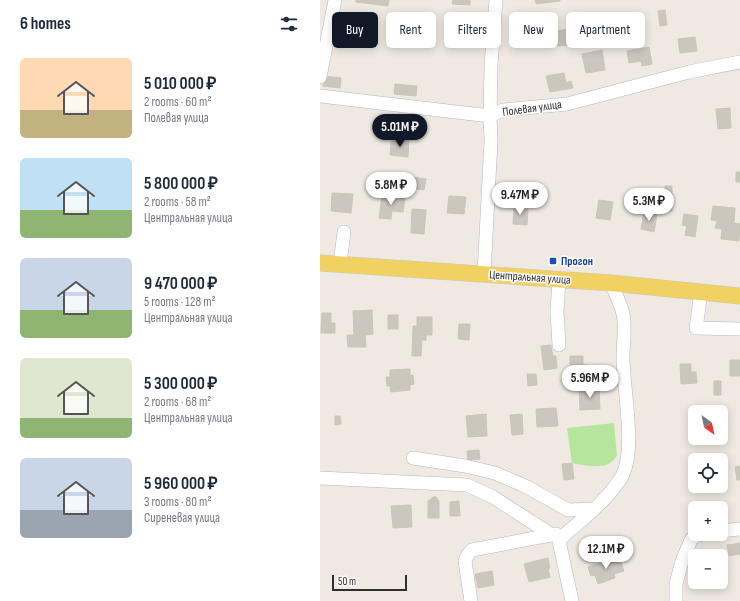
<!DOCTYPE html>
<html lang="en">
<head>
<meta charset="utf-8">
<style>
	:root { --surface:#fff; --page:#f2f2f3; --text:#1f2937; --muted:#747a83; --accent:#111827 }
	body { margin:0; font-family:"Sofia Sans Condensed",sans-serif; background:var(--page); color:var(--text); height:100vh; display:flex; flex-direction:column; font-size:15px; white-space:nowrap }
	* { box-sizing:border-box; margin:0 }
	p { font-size:13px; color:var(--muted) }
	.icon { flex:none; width:22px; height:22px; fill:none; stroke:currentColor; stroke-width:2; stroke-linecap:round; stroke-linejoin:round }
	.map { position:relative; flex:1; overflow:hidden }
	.details { display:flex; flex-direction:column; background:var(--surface); width:320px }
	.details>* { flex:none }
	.hud { position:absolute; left:12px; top:12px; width:348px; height:36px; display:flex; gap:8px }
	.needle { width:26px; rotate:147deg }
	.tools { position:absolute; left:368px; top:405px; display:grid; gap:8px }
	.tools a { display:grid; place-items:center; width:40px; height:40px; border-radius:6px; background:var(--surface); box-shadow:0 2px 10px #0003; font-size:20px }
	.scale { position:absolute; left:12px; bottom:10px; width:75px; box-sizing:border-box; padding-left:4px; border:2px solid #2e2e2e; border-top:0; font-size:11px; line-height:14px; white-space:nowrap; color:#2e2e2e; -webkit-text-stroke:3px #fff; paint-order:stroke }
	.price { position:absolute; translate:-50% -34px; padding:0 9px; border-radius:14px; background:#fff; color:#222; font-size:13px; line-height:26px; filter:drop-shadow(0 1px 2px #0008) }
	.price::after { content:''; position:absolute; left:50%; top:24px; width:12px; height:9px; margin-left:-6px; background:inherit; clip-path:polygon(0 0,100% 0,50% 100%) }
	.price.active { background:var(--accent); color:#fff }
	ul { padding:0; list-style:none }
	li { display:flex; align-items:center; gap:12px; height:100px; padding:0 20px }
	li span { display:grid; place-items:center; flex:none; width:112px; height:80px; border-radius:6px; color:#555 }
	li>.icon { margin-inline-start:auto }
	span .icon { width:48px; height:48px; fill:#fffc; stroke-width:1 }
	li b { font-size:17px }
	h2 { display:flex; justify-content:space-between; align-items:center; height:48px; padding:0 20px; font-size:17px }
	.chip { padding:0 14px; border-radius:6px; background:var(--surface); box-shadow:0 2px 10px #0003; font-size:14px; line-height:36px }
	.chip.active { background:var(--accent); color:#fff }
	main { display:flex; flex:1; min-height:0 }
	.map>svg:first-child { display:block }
	.green { fill:#b6e59e }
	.building { fill:#cbc7bf; stroke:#cbc5ba }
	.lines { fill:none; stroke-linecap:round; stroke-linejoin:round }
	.minor-casing { stroke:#b4b7c1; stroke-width:14 }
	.major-casing { stroke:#c9c9c9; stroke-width:17 }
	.minor { stroke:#fff; stroke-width:13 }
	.major { stroke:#f2d163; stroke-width:16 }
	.transit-dot { fill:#1a4fb4; stroke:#fff; stroke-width:1.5 }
	.labels { text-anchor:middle; stroke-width:3; stroke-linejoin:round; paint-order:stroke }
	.street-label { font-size:12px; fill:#2e2e2e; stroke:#fff }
	.transit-label { font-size:12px; font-weight:bold; fill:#164399; stroke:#fff; text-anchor:start }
</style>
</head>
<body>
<main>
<section class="details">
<h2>6 homes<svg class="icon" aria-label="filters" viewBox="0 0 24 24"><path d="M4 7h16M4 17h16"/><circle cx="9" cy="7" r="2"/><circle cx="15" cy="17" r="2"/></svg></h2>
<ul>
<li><span style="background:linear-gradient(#ffd9b3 65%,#c2b280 0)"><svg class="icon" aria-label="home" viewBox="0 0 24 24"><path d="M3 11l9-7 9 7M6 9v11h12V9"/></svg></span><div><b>5 010 000 ₽</b><p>2 rooms · 60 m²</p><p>Полевая улица</p></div></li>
<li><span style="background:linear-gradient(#bfe0f5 65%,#8fb573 0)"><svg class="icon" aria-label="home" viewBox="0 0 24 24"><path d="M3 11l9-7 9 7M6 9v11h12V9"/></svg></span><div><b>5 800 000 ₽</b><p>2 rooms · 58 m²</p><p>Центральная улица</p></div></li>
<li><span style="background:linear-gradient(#c9d6e8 65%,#8fb573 0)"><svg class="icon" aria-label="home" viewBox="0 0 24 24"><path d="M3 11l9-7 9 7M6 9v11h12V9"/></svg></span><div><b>9 470 000 ₽</b><p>5 rooms · 128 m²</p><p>Центральная улица</p></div></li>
<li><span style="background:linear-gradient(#dfe7d0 75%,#8fb573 0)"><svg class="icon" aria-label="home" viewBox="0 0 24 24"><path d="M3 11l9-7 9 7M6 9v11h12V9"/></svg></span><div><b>5 300 000 ₽</b><p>2 rooms · 68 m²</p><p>Центральная улица</p></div></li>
<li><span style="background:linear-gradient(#c9d6e8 65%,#9aa5b1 0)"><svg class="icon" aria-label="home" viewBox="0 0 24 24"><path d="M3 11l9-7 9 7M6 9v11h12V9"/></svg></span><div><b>5 960 000 ₽</b><p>3 rooms · 80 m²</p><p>Сиреневая улица</p></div></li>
</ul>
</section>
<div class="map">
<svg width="420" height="601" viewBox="0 0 420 601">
	<rect width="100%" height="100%" fill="#efe9e1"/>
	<path class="green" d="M 294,423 L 297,456 C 295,458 293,461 290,463 C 281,469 262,465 252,463 L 247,428 Z"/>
	<path class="building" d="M 36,0 L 69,0 L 68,6 L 36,2 Z
		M 133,0 L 150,0 L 150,5 L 132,4 Z
		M 215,0 L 240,0 L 240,1 L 216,4 Z
		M 345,10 L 347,25 L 340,26 L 338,11 Z
		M 250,29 L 251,45 L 237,46 L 235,31 Z
		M 375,37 L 377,51 L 360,53 L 358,39 Z
		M 329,47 L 332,64 L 322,66 L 321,61 L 309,63 L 307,51 Z
		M 282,50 L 285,70 L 266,73 L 262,54 Z
		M 244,73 L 246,83 L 251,81 L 253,88 L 230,92 L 226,76 Z
		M 4,76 L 21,78 L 20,88 L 3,86 Z
		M 75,84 L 97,86 L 96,96 L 74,94 Z
		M 410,108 L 411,128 L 398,129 L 396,109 Z
		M 76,138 L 89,139 L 88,157 L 70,155 L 71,141 L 75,141 Z
		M 416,172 L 420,172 L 420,182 L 416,182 Z
		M 92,177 L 106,179 L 104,190 L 90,188 Z
		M 345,186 L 352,186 L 352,211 L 345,211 Z
		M 12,193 L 33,194 L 31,213 L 11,211 Z
		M 62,196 L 85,198 L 83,212 L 72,211 L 71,219 L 59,218 Z
		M 129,196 L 146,197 L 144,214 L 127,213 Z
		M 279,200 L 293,202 L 290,220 L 276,218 Z
		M 393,206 L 415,208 L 414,223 L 391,220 Z
		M 194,207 L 208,209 L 207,225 L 193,224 Z
		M 92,209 L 106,210 L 104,234 L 91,233 Z
		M 324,212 L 337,215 L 334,232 L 321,229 Z
		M 364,214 L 378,216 L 375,237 L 365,235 L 367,226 L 362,225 Z
		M 397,221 L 420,224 L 419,241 L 401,239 L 402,229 L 395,228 Z
		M 52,310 L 53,334 L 45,335 L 46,347 L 28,347 L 27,335 L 34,335 L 33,311 Z
		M 2,313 L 11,313 L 11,323 L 15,323 L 15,333 L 1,333 Z
		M 68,315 L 78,315 L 78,329 L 68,329 Z
		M 97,317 L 112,317 L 112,335 L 106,335 L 106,340 L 102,340 L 101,356 L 92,356 L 93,326 L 97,326 Z
		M 139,324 L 150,324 L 149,340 L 138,339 Z
		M 231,345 L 233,356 L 236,356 L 237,368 L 224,370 L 221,346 Z
		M 250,356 L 263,356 L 263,365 L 268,365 L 268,382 L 250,382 Z
		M 410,360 L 420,360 L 420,376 L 410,376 Z
		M 360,364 L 371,364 L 371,372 L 376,372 L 377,383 L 361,384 Z
		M 90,369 L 90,375 L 93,375 L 94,384 L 90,385 L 90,390 L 71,392 L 70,386 L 67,386 L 66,377 L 70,377 L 70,370 Z
		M 207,374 L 216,374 L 217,385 L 208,386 Z
		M 394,381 L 401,381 L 401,395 L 394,395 Z
		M 279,387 L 280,409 L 260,410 L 259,389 Z
		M 236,408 L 238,426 L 217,427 L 216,409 Z
		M 166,414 L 167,436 L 148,437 L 146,416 Z
		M 202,414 L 203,434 L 192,435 L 190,415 Z
		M 15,416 L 20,416 L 21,424 L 15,425 Z
		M 159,450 L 160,459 L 148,460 L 147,451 Z
		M 252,463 L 254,479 L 244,480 L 242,464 Z
		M 420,466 L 420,480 L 417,480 L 415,467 Z
		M 115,496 L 119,501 L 119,518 L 108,518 L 108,501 Z
		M 139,501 L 140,516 L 130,516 L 130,502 Z
		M 91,505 L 92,527 L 73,528 L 71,506 Z
		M 420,543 L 420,554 L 409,556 L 407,545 Z
		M 299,557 L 304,571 L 294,574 L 295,578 L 278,584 L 275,575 L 271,576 L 268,567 Z
		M 228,558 L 230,568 L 228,569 L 230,577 L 209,582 L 204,564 Z
		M 172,571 L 174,585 L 158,588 L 155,574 Z"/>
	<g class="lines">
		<defs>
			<path id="minor" d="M 0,77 L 15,0
				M 0,96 L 170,116 L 183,110 L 247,104 L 369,72 L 420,62
				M 20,264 L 24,232
				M 164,274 L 171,141 L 170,116 L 171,65 L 176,0
				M 239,279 L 237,312 L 239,345
				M 381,292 L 376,328 L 420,329
				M 93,458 L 145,466 L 175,473 L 207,487 L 248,510 L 274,509
				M 0,478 L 147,485 L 173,497 L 232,535
				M 401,531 L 420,529
				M 151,601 L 145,561 L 147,556 L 152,550 L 236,534
				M 252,601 L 239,541 C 246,532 254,527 262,520 C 276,508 291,494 301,478 C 317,451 303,389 303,357 C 303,343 306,328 303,314 C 301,304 295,293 291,283
				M 356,601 L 356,584 L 362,561 L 371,540 L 375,536 L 383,534"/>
			<path id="major" d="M 0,263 L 291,283 L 420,296"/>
		</defs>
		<use href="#minor" class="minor-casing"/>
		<use href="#major" class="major-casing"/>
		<use href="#minor" class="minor"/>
		<use href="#major" class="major"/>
	</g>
	<rect class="transit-dot" x="229" y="257" width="8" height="8" rx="2"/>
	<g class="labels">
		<g class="street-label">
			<text transform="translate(212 108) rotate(-8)" y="4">Полевая улица</text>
			<text transform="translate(210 277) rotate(4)" y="4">Центральная улица</text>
		</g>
		<g class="transit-label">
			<text x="241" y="265">Прогон</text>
		</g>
	</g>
</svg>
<div class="tools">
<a><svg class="needle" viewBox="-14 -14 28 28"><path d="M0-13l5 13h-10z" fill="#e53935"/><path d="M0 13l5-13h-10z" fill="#747a83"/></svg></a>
<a><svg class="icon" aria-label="locate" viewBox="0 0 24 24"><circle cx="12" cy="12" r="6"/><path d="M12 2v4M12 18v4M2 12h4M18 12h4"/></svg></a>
<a>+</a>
<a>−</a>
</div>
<div class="scale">50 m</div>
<b class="price active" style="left:80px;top:148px">5.01M ₽</b>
<b class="price" style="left:71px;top:206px">5.8M ₽</b>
<b class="price" style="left:200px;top:216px">9.47M ₽</b>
<b class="price" style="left:329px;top:222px">5.3M ₽</b>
<b class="price" style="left:270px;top:399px">5.96M ₽</b>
<b class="price" style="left:286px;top:570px">12.1M ₽</b>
<div class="hud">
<a class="chip active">Buy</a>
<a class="chip">Rent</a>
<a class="chip">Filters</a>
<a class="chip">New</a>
<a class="chip">Apartment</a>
</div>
</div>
</main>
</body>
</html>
